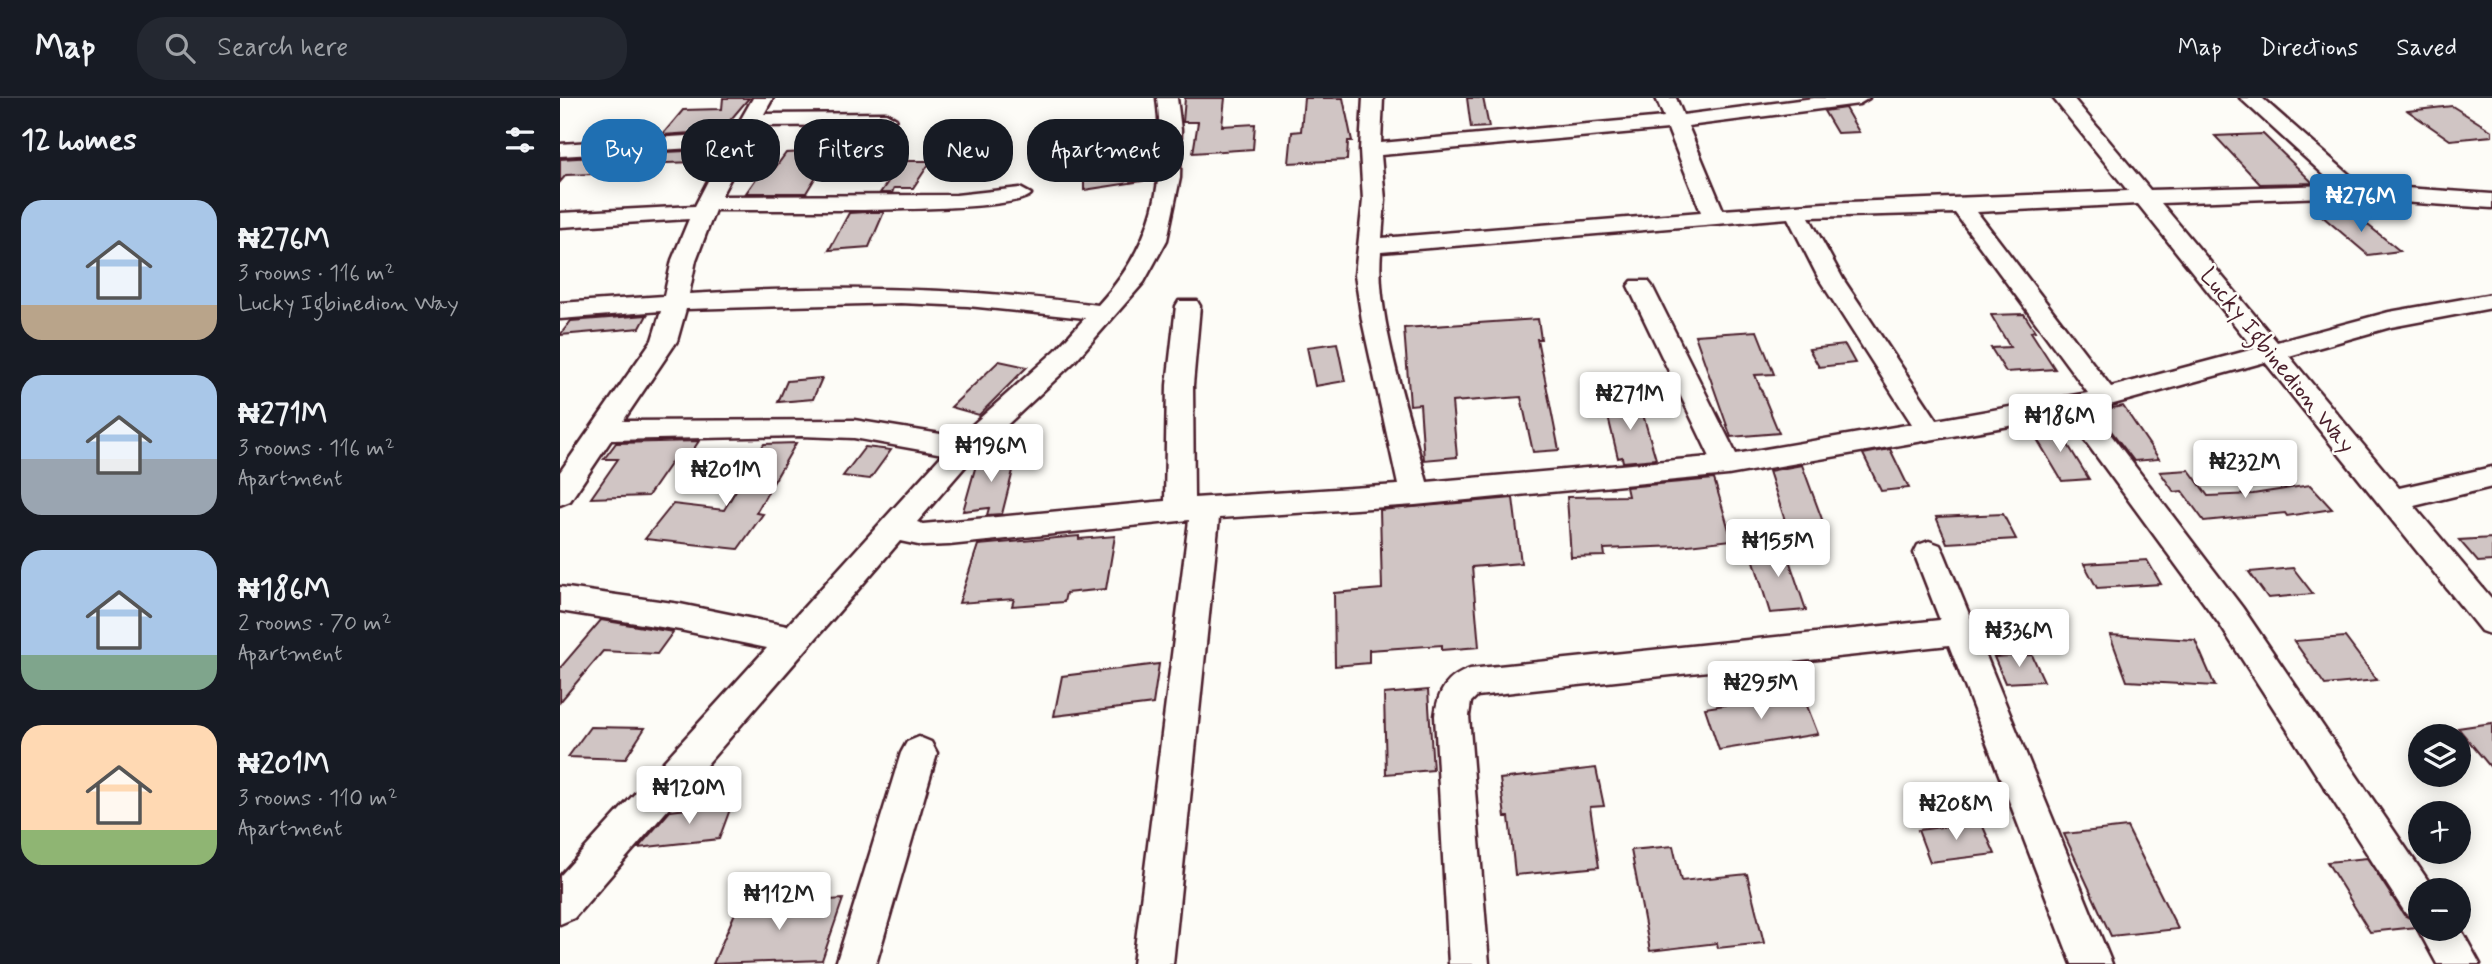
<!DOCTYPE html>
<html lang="en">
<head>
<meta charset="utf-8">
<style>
	:root { --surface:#171b24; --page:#242831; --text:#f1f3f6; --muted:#9ea1a6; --line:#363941; --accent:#1f6fb2 }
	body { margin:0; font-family:Mynerve,sans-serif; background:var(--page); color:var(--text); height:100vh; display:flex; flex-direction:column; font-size:26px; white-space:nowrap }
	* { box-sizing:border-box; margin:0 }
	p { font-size:23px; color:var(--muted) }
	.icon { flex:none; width:38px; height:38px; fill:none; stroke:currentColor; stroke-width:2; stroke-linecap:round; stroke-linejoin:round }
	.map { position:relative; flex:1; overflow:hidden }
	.sheet { display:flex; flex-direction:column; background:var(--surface); width:560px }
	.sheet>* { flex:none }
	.top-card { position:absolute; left:21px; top:21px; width:665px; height:63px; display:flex; gap:14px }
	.controls { position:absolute; left:1848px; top:626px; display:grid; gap:14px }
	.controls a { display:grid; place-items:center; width:63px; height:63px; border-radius:50%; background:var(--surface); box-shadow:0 4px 18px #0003; font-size:35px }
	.price { position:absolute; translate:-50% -60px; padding:0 16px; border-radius:7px; background:#fff; color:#222; font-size:23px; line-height:46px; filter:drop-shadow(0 2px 4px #0008) }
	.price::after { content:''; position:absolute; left:50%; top:42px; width:21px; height:16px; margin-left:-10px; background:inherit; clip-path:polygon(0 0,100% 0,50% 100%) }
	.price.current { background:var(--accent); color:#fff }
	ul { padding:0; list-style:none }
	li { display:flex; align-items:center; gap:21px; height:175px; padding:0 21px }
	li span { display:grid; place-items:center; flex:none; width:196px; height:140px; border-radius:21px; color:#555 }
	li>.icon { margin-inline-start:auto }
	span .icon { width:84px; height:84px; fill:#fffc; stroke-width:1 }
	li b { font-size:30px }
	h2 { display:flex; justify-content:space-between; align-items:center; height:84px; padding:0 21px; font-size:30px }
	.pill { padding:0 24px; border-radius:28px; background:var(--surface); box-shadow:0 4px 18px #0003; font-size:24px; line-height:63px }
	.pill.current { background:var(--accent); color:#fff }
	header { display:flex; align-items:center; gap:42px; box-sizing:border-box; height:98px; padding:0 35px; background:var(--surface); border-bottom:2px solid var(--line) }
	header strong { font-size:33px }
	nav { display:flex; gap:38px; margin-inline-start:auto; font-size:24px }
	.search { width:490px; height:63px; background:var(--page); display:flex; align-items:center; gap:18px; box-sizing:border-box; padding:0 24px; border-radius:28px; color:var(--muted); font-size:26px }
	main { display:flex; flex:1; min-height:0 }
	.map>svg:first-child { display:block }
	.building { fill:#d0c5c4; stroke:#4a1f2b; stroke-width:2 }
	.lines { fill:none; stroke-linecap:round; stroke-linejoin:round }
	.minor-casing { stroke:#4a1f2b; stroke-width:5 }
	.minor { fill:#fdfcf7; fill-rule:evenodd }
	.labels { text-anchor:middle; stroke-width:5; stroke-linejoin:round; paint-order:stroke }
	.street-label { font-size:24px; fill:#4a1f2b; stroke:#fdfcf7 }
</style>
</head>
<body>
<header>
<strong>Map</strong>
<div class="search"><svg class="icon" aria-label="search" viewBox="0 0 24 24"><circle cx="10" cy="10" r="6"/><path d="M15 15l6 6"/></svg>Search here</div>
<nav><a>Map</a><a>Directions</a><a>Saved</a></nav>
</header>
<main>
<section class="sheet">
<h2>12 homes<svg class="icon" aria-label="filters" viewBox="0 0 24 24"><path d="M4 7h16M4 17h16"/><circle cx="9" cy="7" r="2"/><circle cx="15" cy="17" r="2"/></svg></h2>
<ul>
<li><span style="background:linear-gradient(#a9c7e8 75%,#b9a48a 0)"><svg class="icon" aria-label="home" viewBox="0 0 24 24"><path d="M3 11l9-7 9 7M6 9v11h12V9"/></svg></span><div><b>₦276M</b><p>3 rooms · 116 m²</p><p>Lucky Igbinedion Way</p></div></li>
<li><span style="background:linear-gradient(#a9c7e8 60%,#9aa5b1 0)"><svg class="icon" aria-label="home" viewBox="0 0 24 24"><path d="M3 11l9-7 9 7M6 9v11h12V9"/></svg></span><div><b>₦271M</b><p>3 rooms · 116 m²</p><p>Apartment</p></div></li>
<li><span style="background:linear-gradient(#a9c7e8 75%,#7fa58c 0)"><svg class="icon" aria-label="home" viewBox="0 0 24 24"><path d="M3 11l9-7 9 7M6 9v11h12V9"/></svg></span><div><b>₦186M</b><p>2 rooms · 70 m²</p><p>Apartment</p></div></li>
<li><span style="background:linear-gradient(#ffd9b3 75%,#8fb573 0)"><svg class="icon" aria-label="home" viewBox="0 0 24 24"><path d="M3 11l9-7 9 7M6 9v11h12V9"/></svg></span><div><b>₦201M</b><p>3 rooms · 110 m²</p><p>Apartment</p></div></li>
</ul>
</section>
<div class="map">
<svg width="1932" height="866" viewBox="0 0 1932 866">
	<rect width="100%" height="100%" fill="#fdfcf7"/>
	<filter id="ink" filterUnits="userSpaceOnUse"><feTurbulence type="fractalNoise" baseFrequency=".0143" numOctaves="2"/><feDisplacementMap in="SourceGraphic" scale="14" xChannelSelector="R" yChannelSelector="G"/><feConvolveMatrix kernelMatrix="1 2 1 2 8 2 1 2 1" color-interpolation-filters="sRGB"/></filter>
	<g filter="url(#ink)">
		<path class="building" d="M 163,0 L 189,0 L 161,33 L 102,37 L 123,12 L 162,11 Z
			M 625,0 L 665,0 L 662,28 L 695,26 L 693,51 L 633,55 L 638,24 L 623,24 Z
			M 744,0 L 783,0 L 792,43 L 788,43 L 787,62 L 729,65 L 732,34 L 741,33 Z
			M 907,0 L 923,0 L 929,29 L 911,30 Z
			M 1892,8 L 1932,33 L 1932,38 L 1890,42 L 1848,13 Z
			M 1285,10 L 1299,34 L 1277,35 L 1264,13 Z
			M 1703,36 L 1753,85 L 1700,86 L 1655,38 Z
			M 146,52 L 136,64 L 77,66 L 86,55 Z
			M 267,53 L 255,72 L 260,72 L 246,95 L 186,95 L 203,71 L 215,70 L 226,55 Z
			M 581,56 L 583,83 L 524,92 L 524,62 Z
			M 51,58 L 35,76 L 6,77 L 0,84 L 0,61 Z
			M 343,63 L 371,63 L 353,90 L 334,90 L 332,95 L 320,95 Z
			M 306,114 L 324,114 L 309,149 L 269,152 L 289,115 Z
			M 1793,115 L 1840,153 L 1808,157 L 1762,118 Z
			M 1464,216 L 1475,233 L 1471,234 L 1495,271 L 1446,274 L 1431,250 L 1450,249 L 1431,217 Z
			M 87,217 L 80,230 L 0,237 L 11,223 Z
			M 978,221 L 981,241 L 977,241 L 999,352 L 973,354 L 961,299 L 892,304 L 897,359 L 864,362 L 860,306 L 850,307 L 844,230 Z
			M 1197,233 L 1214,276 L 1195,277 L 1219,335 L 1171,339 L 1135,237 Z
			M 777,245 L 785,283 L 755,288 L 747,249 Z
			M 1285,247 L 1295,265 L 1259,269 L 1249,251 Z
			M 439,263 L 467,269 L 419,317 L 391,309 Z
			M 262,280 L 253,301 L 218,304 L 227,283 Z
			M 1079,303 L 1096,361 L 1063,364 L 1062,359 L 1058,360 L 1045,306 Z
			M 1563,308 L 1599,361 L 1574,363 L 1536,313 Z
			M 1497,329 L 1529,381 L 1502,383 L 1471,331 Z
			M 139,343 L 129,358 L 115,359 L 88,398 L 31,400 L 58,361 L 44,361 L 56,345 Z
			M 236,345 L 196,415 L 203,416 L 178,451 L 85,441 L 113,406 L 164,412 L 204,346 Z
			M 305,349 L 331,352 L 310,381 L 283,378 Z
			M 1330,351 L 1349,390 L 1321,393 L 1303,356 Z
			M 457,357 L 442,416 L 427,417 L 429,410 L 403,413 L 418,360 Z
			M 1242,367 L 1266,432 L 1229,435 L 1209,373 Z
			M 1629,372 L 1648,398 L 1693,396 L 1750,387 L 1772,411 L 1727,418 L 1725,415 L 1644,423 L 1622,393 L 1614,394 L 1600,374 Z
			M 1154,381 L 1172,442 L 1119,448 L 1044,451 L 1045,458 L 1011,459 L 1007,399 L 1068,398 L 1066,389 Z
			M 953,400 L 961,465 L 912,469 L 919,549 L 882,552 L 882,547 L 809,552 L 809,565 L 775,568 L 774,495 L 822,491 L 820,412 Z
			M 1443,416 L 1456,441 L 1387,445 L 1376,419 Z
			M 519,438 L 519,441 L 555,438 L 546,491 L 506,495 L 504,504 L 452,508 L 454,501 L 399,505 L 418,447 Z
			M 1932,440 L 1932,463 L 1918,464 L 1899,442 Z
			M 1224,447 L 1246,512 L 1210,515 L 1190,450 Z
			M 1587,462 L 1601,486 L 1537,490 L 1524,466 Z
			M 1733,470 L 1753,496 L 1708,500 L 1689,474 Z
			M 41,522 L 113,534 L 97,556 L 43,553 L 0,604 L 0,570 Z
			M 1550,537 L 1635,542 L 1655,588 L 1567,583 Z
			M 1785,539 L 1817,582 L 1765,587 L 1734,543 Z
			M 1472,557 L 1484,583 L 1445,585 L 1434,559 Z
			M 599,566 L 593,606 L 494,618 L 502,578 Z
			M 868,592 L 873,672 L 826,676 L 824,596 Z
			M 1242,595 L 1258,636 L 1159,652 L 1145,610 Z
			M 1932,625 L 1932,671 L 1898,630 Z
			M 30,629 L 85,630 L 65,661 L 8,659 Z
			M 1036,670 L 1044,708 L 1030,709 L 1039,769 L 955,777 L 949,719 L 945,719 L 940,681 Z
			M 172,706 L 159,741 L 78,750 L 110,713 Z
			M 1421,724 L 1435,756 L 1370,764 L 1358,732 Z
			M 1567,729 L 1618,831 L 1551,838 L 1504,736 Z
			M 1113,748 L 1121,783 L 1187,776 L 1204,845 L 1158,850 L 1157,845 L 1090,853 L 1071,752 Z
			M 1807,760 L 1844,817 L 1855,823 L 1856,829 L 1810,834 L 1767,764 Z
			M 283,801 L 262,862 L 153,866 L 178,808 Z"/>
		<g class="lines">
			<defs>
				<path id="minor" d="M 193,0 L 213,0 L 204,16 L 326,15 L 336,21 L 326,27 L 198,28 L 161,98 L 396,97 L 460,90 L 471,96 C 456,117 196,111 155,112 L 136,162 L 129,196 C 266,187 402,189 538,207 C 595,145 607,82 597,0 L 617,0 L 621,32 L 620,80 L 607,142 L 584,184 L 514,264 L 415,357 L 357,424 L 363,426 L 605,403 L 607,287 L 616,208 L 619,203 L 637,203 L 640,208 L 633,287 L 634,400 L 838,387 L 802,222 L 795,177 L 803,102 L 800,52 L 803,0 L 823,0 L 821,45 L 1104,19 L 1096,0 L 1116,0 L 1123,17 L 1254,0 L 1309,0 L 1299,6 L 1128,28 L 1163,112 L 1264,105 L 1568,93 L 1493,0 L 1513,0 L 1590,92 L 1775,87 L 1680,0 L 1702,0 L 1801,87 L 1932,96 L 1932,110 L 1765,99 L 1601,105 L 1717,244 L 1829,214 L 1932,196 L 1932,210 L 1831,229 L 1729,258 L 1839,390 L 1932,369 L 1932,389 L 1854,408 L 1932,501 L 1932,537 L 1921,533 L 1705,264 L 1532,312 L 1682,509 L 1875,793 L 1860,793 L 1860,822 L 1846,816 L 1660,527 L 1507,318 L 1168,377 L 855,407 L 659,420 L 613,866 L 573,866 L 629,422 L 389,447 L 363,448 L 340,443 L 14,820 L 0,826 L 0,778 L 207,550 L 120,532 L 0,513 L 0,489 L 120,506 L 227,528 L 383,356 L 294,340 L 241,338 L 51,342 L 10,403 L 0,407 L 0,374 L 92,242 L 101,213 L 0,221 L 0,205 L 104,198 L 112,162 L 129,121 L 0,129 L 0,115 L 135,108 L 166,48 L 0,58 L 0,46 L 173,35 ZM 1108,31 L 1141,114 L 822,140 L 825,102 L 821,57 ZM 1578,106 L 1694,251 L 1551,289 L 1417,114 ZM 1395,115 L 1528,295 L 1377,322 L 1283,181 L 1249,119 ZM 1228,120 L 1259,181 L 1352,326 L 1176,356 L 1092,188 L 1088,183 L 1072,183 L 1068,188 L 1150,359 L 867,384 C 850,319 815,219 821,154 ZM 340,205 L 408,208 L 525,220 L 496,252 L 399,339 L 294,322 L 63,323 L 117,243 L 126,211 Z
					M 1369,443 L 1380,447 L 1384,455 L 1552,866 L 1512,866 L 1389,547 L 917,598 L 911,604 L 909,618 L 929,866 L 889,866 L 875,618 C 878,594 886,579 910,571 L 1380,522 L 1354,455 L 1358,447 Z
					M 359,639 L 371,644 L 377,655 L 316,866 L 276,866 L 341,655 L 347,644 Z
					M 1860,826 L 1860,831 L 1899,831 L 1899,828 L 1920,866 L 1877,866 L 1858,831 Z"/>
			</defs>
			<use href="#minor" class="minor-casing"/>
			<use href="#minor" class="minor"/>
		</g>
	</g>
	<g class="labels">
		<g class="street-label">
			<text transform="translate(1718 262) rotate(51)" y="8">Lucky Igbinedion Way</text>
		</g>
	</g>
</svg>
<div class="controls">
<a><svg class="icon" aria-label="layers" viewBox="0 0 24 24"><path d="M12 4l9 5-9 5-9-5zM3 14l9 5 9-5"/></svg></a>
<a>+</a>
<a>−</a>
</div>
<b class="price current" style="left:1801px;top:136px">₦276M</b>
<b class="price" style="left:1070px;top:334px">₦271M</b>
<b class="price" style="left:1500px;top:356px">₦186M</b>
<b class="price" style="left:431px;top:386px">₦196M</b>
<b class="price" style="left:1685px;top:402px">₦232M</b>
<b class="price" style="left:166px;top:410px">₦201M</b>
<b class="price" style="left:1218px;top:481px">₦155M</b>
<b class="price" style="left:1459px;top:571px">₦336M</b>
<b class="price" style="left:1201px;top:623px">₦295M</b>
<b class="price" style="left:129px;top:728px">₦120M</b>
<b class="price" style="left:1396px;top:744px">₦208M</b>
<b class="price" style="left:219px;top:834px">₦112M</b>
<div class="top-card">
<a class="pill current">Buy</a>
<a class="pill">Rent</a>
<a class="pill">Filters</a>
<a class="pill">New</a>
<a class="pill">Apartment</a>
</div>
</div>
</main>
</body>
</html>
